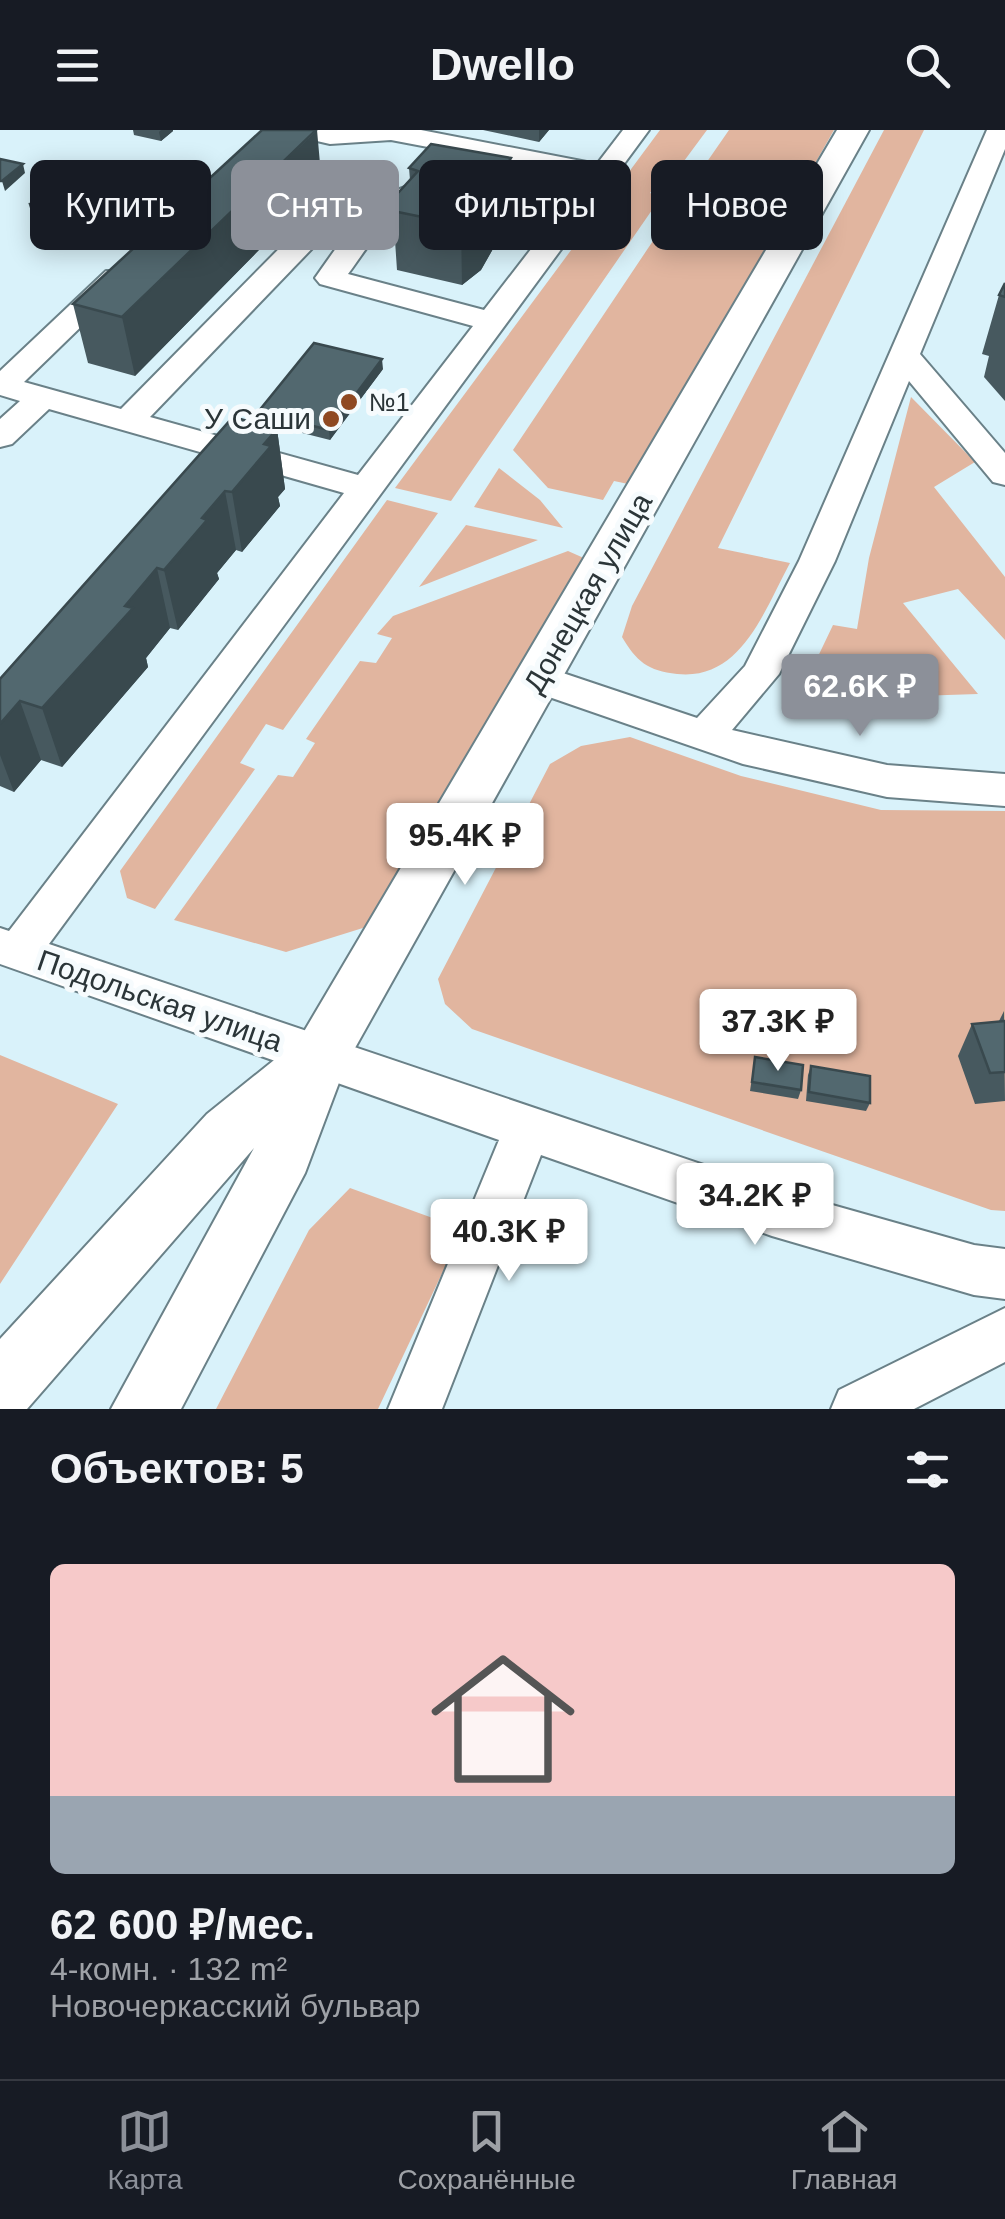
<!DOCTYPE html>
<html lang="ru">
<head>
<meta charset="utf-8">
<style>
	:root { --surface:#171b24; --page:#20242c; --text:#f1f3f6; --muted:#9ea1a6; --line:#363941; --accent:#8c9099 }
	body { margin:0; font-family:Helvetica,sans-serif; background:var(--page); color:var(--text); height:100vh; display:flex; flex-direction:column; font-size:38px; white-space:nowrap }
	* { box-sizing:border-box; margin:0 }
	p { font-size:32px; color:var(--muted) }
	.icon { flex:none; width:55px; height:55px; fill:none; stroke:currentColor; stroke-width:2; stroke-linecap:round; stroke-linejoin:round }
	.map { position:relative; height:1279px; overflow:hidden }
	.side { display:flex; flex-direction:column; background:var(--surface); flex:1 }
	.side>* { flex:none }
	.guide { position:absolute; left:30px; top:30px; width:945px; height:90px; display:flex; gap:20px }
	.price { position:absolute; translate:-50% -85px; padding:0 22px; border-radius:10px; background:#fff; color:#222; font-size:32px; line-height:65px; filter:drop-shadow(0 2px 5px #0008) }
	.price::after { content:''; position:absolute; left:50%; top:60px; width:30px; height:22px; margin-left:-15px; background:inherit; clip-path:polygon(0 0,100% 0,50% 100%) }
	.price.active { background:var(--accent); color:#fff }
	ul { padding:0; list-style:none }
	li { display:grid; align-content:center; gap:20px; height:530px; padding:0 50px }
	li span { display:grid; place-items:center; height:310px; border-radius:15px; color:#555 }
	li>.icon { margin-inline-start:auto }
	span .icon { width:180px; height:180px; fill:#fffc; stroke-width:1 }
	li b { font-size:42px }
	h2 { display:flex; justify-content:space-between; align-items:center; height:120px; padding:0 50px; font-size:42px }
	.pill { padding:0 35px; border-radius:15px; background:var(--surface); box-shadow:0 5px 25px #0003; font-size:35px; line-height:90px }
	.pill.active { background:var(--accent); color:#fff }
	header { display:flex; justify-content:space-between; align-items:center; height:130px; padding:0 50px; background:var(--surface); font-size:45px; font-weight:700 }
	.tab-bar { display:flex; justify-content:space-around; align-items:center; height:140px; border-top:2px solid var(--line); background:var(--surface); font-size:28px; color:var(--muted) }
	.tab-bar a { display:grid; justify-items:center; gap:5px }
	.tab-bar .active { color:var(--accent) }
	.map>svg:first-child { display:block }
	.green { fill:#e1b59f }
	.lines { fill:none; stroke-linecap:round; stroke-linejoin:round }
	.minor-casing { stroke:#6a8188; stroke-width:4 }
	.major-casing { stroke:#6a8188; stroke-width:4 }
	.minor { fill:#fff; fill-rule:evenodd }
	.major { fill:#fff; fill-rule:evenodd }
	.wall { fill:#47595f }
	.shaded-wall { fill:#39494e }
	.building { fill:#52686f; stroke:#39494e; stroke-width:2.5 }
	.poi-dot { fill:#8f4922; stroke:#f6fbfd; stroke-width:4 }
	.labels { text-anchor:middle; stroke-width:10; stroke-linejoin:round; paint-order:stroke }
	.far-poi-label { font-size:25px; fill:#2b3538; stroke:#f6fbfd; text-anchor:start }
	.poi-label { font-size:30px; fill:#2b3538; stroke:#f6fbfd; text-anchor:end }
	.street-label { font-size:30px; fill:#2b3538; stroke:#f6fbfd }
</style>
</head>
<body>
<header><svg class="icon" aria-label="menu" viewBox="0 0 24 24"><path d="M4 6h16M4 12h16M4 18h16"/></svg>Dwello<svg class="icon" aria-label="search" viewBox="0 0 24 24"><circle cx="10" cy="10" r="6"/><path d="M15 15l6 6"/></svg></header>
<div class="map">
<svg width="1005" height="1279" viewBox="0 0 1005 1279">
	<rect width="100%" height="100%" fill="#d9f2fa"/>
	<path class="green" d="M 660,0 L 707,0 L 670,50 L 661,49 L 650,63 L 661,67 L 451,371 L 395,358 Z
		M 729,0 L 834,0 L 633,355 L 614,351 L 603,370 L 548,358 L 513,320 L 681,69 L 696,69 L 705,55 L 693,52 Z
		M 884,0 L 924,0 L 718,418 L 790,433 C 764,481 741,551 677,544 C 648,541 636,531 622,507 L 632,476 Z
		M 911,267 L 975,332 L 934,357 L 1005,447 L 1005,510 L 958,459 L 903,473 L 978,564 L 886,567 L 812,539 L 833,495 L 857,499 L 869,428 Z
		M 499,338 L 540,370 L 563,398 L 474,377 Z
		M 387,370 L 438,383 L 283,600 L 266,594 L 240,633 L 255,639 L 155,779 L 127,768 L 120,741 Z
		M 466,395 L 538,410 L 419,457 Z
		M 568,421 L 586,429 L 366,797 L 286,822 L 174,790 L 278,645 L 293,647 L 315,613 L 306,609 L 360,531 L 376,533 L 392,508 L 377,504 L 393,486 Z
		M 630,607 L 741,646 L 881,680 L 1005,681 L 1005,1081 L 991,1080 L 472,899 L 445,874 L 438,849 L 550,634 L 581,616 Z
		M 0,925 L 118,974 L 0,1154 Z
		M 350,1058 L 463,1099 L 378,1279 L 216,1279 L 309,1100 Z"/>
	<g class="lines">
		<defs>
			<path id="minor" d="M 291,0 L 421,0 L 597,34 L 623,0 L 649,0 L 49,814 L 772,1058 L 974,1115 L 1005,1119 L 1005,1169 L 974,1165 L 772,1106 L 541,1025 L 442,1279 L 388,1279 L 499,1010 L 0,834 L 0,798 L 9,801 L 344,363 L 49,279 L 12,314 L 0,317 L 0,289 L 20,271 L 0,265 L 0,241 L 106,141 L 126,141 L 131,147 L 126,153 L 24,252 L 121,279 L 331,66 L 351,66 L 355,72 L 351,78 L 150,287 L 358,345 L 473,196 L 320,154 L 315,148 C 344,107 378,52 434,51 C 450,51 466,56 482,56 L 507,32 L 391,10 L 330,14 L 295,6 ZM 531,37 L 586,48 L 484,180 L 348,144 C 366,120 389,80 419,70 C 469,53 487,101 531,37 Z
				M 987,0 L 1005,0 L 1005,19 L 920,224 L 1005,323 L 1005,355 L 993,352 L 909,251 L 835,431 L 779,544 L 732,600 L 887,635 L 1005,644 L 1005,676 L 887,667 L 743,634 L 526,559 L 520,549 L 526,539 L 539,535 L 697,588 L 745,536 L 799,431 Z
				M 1005,1178 L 1005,1232 L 914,1279 L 831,1279 L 839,1260 Z"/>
			<path id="major" d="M 837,0 L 869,0 L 346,934 L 305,1043 L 181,1279 L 111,1279 L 254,1018 L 27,1279 L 0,1279 L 0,1209 L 207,984 L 299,910 Z"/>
		</defs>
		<use href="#minor" class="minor-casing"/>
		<use href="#major" class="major-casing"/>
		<use href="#minor" class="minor"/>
		<use href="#major" class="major"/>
	</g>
	<path class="wall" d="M 133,0 L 173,0 L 173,1 L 161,11 L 134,5 Z
		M 483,0 L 549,0 L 539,12 Z
		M 431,14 L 511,87 L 481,140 L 462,155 L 397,140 L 393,81 L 410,50 L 409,38 Z
		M 322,56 L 135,246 L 88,233 L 73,174 Z
		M 1005,153 L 1005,271 L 984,247 L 989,226 L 982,224 L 999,165 Z
		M 383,239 L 330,310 L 259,292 L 258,282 Z
		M 277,299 L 285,359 L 278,367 L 280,376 L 242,422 L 236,420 L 217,443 L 219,449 L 178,500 L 170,498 L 146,528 L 148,537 L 62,637 L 41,630 L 14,662 L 0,656 L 0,549 Z
		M 1004,881 L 1005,971 L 975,974 L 958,926 L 972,894 L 999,891 Z
		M 755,927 L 801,960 L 798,969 L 750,961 Z
		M 811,936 L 870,973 L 866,981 L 806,971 L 808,945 Z"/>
	<path class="shaded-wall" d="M 161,0 L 173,0 L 173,1 L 161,11 L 159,2 Z
		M 317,0 L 322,56 L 135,246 L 122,187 Z
		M 539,0 L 549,0 L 539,12 Z
		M 511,28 L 511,87 L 481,140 L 462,155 L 461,95 Z
		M 23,34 L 25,43 L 5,61 L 2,51 Z
		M 71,83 L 73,93 L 37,100 L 35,90 Z
		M 382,229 L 383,239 L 330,310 L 329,300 Z
		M 277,299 L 285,359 L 278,367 L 280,376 L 242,422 L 232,362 L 264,314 Z
		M 225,361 L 236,420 L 217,443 L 219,449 L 178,500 L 164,440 L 202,388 Z
		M 157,438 L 170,498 L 146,528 L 148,537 L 62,637 L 42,578 Z
		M 20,571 L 41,630 L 14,662 L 0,625 L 0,594 Z"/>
	<path class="building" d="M 262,0 L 316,0 L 122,187 L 73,174 Z
		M 431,14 L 511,28 L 480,80 L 461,95 L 393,81 L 398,63 L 418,41 L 409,38 Z
		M 0,29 L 23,34 L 2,51 L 0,51 Z
		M 66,68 L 71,83 L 35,90 L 30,74 Z
		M 1005,153 L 1005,167 L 999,165 Z
		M 314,213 L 382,229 L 329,300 L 258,282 Z
		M 233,287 L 277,299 L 264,314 L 271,316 L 232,362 L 225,361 L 202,388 L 207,390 L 164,440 L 157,438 L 125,476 L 133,478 L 42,578 L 20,571 L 0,594 L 0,549 Z
		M 1005,891 L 1005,942 L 990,943 L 972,894 Z
		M 755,927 L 803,935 L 801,960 L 752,952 Z
		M 811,936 L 870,946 L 870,973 L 809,962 Z"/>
	<g class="poi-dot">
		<circle cx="349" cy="272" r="10"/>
		<circle cx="331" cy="289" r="10"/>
	</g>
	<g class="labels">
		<g class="far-poi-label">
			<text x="369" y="281">№1</text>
		</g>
		<g class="poi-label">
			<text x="311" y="299">У Саши</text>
		</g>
		<g class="street-label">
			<text transform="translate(588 463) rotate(-60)" y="10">Донецкая улица</text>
			<text transform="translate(160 871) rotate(19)" y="10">Подольская улица</text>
		</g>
	</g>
</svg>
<b class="price active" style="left:860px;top:609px">62.6K ₽</b>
<b class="price" style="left:465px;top:758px">95.4K ₽</b>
<b class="price" style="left:778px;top:944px">37.3K ₽</b>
<b class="price" style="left:755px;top:1118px">34.2K ₽</b>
<b class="price" style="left:509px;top:1154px">40.3K ₽</b>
<div class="guide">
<a class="pill">Купить</a>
<a class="pill active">Снять</a>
<a class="pill">Фильтры</a>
<a class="pill">Новое</a>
</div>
</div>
<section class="side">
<h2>Объектов: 5<svg class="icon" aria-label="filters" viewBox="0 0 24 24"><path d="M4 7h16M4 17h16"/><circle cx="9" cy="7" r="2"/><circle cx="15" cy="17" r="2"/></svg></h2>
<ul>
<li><span style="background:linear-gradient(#f6c9c9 75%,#9aa5b1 0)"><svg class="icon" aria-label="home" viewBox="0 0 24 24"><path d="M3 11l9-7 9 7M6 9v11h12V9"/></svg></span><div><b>62 600 ₽/мес.</b><p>4-комн. · 132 m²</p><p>Новочеркасский бульвар</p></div></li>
</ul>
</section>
<nav class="tab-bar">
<a class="active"><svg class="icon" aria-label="map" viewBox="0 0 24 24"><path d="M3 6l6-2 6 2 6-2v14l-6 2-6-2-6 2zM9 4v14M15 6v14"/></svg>Карта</a>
<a><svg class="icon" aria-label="saved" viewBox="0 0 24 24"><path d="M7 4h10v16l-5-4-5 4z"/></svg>Сохранённые</a>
<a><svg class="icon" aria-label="home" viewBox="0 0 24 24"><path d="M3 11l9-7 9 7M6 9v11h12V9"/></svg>Главная</a>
</nav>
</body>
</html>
